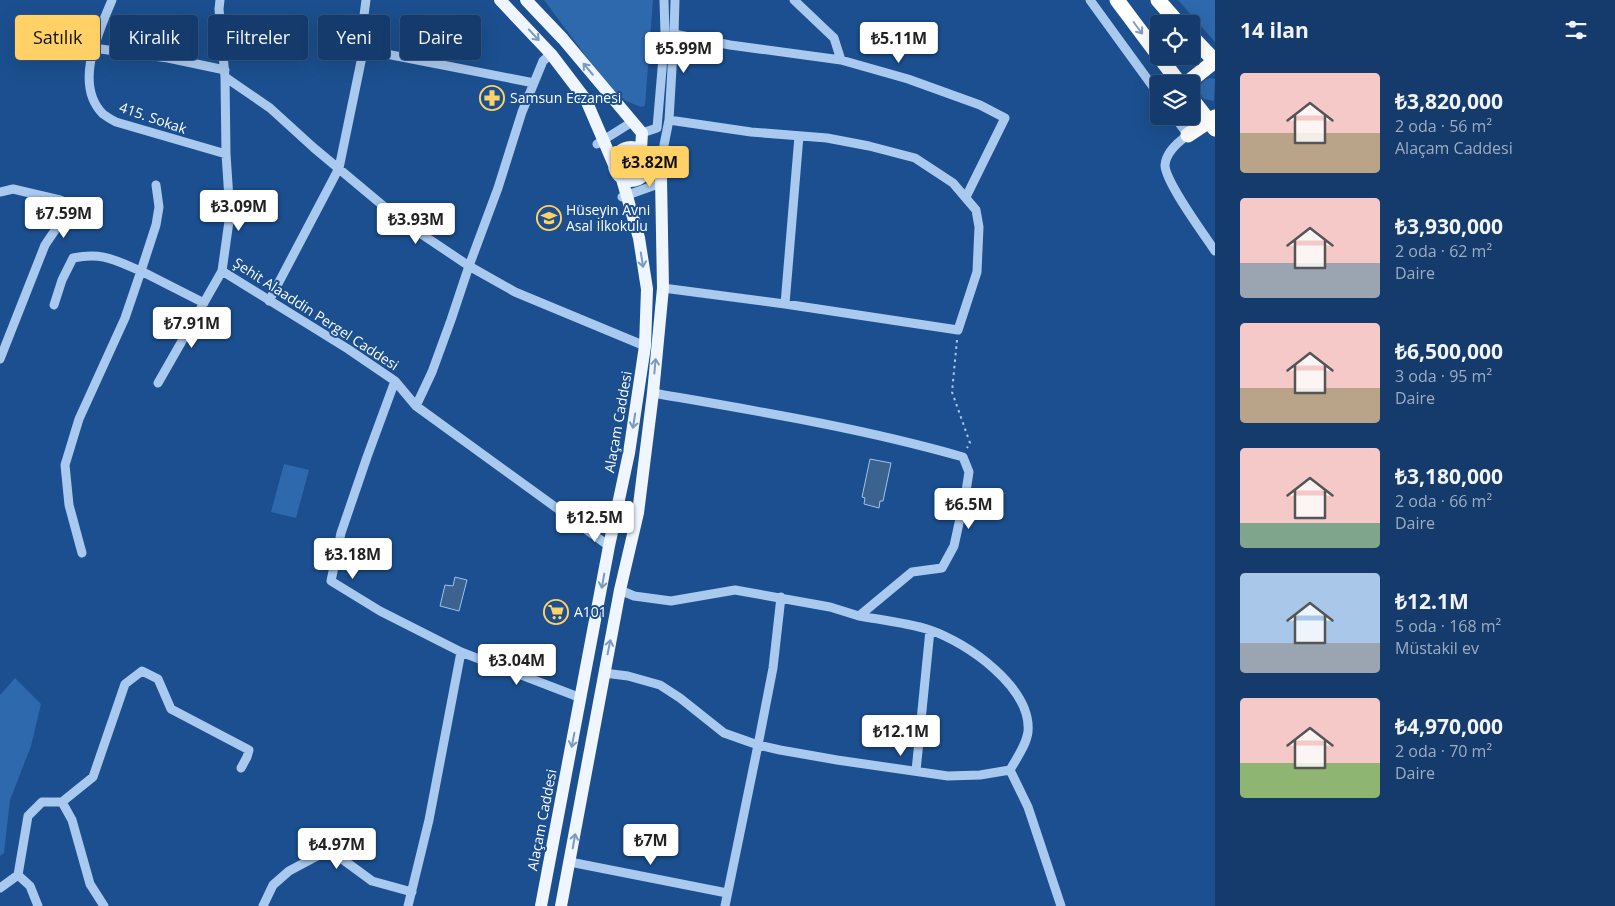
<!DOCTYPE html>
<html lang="tr">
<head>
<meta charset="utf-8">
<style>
	:root { --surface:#143b6b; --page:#214673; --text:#f1f3f6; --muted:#9dadc1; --line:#33557e; --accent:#ffd166 }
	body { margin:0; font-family:"Open Sans",sans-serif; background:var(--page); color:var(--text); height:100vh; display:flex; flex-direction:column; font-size:19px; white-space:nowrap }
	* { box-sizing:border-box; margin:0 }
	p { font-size:16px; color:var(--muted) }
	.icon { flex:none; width:28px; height:28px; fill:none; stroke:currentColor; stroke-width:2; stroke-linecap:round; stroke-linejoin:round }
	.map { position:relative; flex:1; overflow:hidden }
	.panel { display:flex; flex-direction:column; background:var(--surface); width:400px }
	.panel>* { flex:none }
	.top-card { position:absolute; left:15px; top:15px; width:475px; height:45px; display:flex; gap:10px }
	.tools { position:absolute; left:1150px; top:15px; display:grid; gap:10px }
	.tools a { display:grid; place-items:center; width:50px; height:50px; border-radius:5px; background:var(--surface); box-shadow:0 5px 20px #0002,0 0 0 1px var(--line); font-size:25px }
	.price { position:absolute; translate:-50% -42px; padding:0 11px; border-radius:5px; background:#fff; color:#222; font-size:16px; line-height:32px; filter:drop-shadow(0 1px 2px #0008) }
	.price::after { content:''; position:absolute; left:50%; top:30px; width:15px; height:11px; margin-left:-8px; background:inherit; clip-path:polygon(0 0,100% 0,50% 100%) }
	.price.current { background:var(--accent); color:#111 }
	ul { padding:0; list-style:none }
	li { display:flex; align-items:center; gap:15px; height:125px; padding:0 25px }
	li span { display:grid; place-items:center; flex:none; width:140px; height:100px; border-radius:5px; color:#555 }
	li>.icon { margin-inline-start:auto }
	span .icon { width:60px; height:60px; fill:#fffc; stroke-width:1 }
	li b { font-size:21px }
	h2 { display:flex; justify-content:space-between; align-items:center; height:60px; padding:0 25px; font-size:21px }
	.tag { padding:0 18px; border-radius:5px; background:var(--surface); box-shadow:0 5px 20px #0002,0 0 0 1px var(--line); font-size:18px; line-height:45px }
	.tag.current { background:var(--accent); color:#111 }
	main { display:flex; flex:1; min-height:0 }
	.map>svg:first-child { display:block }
	.green { fill:#2e69ad }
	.water { fill:#3c6290; stroke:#9cc4f0 }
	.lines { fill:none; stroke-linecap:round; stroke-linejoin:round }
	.path { stroke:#a9c9ee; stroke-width:2; stroke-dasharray:2.5 4; stroke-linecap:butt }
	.minor { stroke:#a9c9ee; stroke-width:9 }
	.major { stroke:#f0f6ff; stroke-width:12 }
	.highway { stroke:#fff; stroke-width:15 }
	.oneway { stroke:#829ec1 }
	.oneway2 { stroke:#7b9ac1 }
	.labels { text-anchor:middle; stroke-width:4; stroke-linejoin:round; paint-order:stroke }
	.poi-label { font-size:14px; fill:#fff; stroke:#1b4f8f; text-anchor:start }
	.street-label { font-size:14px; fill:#fff; stroke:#1b4f8f }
</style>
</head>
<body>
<main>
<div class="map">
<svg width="1215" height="906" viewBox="0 0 1215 906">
	<rect width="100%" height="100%" fill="#1b4f8f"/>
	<path class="green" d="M 544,0 L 653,0 L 645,106 L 641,107 L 626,101 L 609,87 Z
		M 1178,0 L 1215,0 L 1215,42 Z
		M 1210,78 L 1215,79 L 1214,101 L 1204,99 C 1197,91 1199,81 1210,78 Z
		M 284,464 L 309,470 L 296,518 L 271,512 Z
		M 15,678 L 41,704 L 31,746 L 10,800 L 4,853 L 0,856 L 0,695 Z"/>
	<path class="water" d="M 870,459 L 891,463 L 883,501 L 880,501 L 879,508 L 864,504 L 865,498 L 862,497 Z
		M 455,577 L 467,580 L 459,611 L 440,606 L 445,585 L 453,586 Z"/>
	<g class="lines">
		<path class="path" d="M 957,340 L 952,392 L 970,443 L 967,448"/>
		<path class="minor" d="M 112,0 C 99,32 73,84 103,114 C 107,117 112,120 116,122 L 226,154
			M 220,0 L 219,9 L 225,77 L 226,154 L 230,214 L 222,271 L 348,349 L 395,381 L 416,406 L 609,546
			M 366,0 L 361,38 L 364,47 L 371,51 L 534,83
			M 794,0 L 834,38 L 841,60
			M 1090,0 L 1159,95
			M 674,34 L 730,45 L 841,60 L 908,79 L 980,105 L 1005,118 L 966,197
			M 93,48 L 168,58 L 225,70
			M 225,77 L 270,108 L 314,148 L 399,219 L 469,266 L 515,292 L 645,346
			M 1174,116 L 1188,135 C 1178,142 1166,152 1165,165 C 1165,182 1204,234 1215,251
			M 642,133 L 657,128 L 665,34 L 664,0
			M 597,144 L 632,122
			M 661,178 L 664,145 L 669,120 L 674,34 L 675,0
			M 0,192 L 13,189 L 60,200 L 72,205 L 45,245 L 0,359
			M 622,197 L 661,183
			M 663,288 L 785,304 L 958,330 L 977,272 L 979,227 L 976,210 L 953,183 L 915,158 L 869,146 L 827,138 L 751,132 L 669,120
			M 269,301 L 339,168 L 364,47
			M 785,304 L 799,136
			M 54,305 L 62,280 L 73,258 C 103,252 114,260 141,271 L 156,225 L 159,207 L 156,185
			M 395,381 L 367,457 L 341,533 L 331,581 L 380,611 L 461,652 L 581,698
			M 158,383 L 222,271
			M 416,406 L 432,372 L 451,320 L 469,266 L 498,188 L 522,112 L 543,61 L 551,54
			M 82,553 L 69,505 L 65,465 L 79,419 L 125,318 L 141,271 L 204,303
			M 620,590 L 634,596 L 671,601 L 735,590 L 830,607 L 859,616 L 912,572 L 942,568 L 954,546 L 966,491 L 969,472 L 963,457 C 862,428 757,411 653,393
			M 781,597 L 773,668 L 758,745 L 780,750 L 837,760 L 948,776 L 980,775 L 1010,770 L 1028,807 L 1061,906
			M 859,616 C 882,620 908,623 930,630 C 968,643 1032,688 1028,732 C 1026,746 1016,759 1010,770
			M 604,673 L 628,676 L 660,685 L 680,698 L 724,733 L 758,745 L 725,906
			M 916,771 L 930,630
			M 62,802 L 93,777 L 125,684 L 142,671 L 158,679 L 171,709 L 249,750 L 247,757 L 241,768
			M 570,862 L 727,893
			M 18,875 L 30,886 L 38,906
			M 0,888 L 18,875 L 28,816 L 42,802 L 62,802 L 72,820 L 90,884 L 104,906
			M 263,906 L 273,885 L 289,871 L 319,855 L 338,856 L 372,881 L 412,892
			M 408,906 L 429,820 L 461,652"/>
		<path class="major" d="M 500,0 L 551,54 L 586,100 L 614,165
			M 526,0 L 563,39 L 642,133 L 641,150
			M614 164a17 17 0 1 1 34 0a17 17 0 1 1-34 0Z
			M 541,906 L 609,546 L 629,453 L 645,346 L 647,289 L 639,238 L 622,179
			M 561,906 L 620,590 L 638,513 L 653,393 L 663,288 L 661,178 L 648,165"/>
		<path class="highway" d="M 1117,0 L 1159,56
			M 1158,0 L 1179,24
			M 1191,36 L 1215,61
			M 1159,56 L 1180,84
			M 1186,84 L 1215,61
			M 1191,98 L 1215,129
			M 1188,135 L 1215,117"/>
	</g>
	<defs><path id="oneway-shaft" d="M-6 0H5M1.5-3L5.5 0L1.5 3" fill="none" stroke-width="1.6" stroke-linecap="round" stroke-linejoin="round" transform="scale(1.25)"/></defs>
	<use class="oneway" href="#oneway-shaft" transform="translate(1138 28) rotate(53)"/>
	<g class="oneway2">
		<use href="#oneway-shaft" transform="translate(534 35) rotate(47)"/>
		<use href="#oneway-shaft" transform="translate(588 69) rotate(-130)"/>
		<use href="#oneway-shaft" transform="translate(642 260) rotate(81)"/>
		<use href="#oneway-shaft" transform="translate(655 366) rotate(-85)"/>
		<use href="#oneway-shaft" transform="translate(634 421) rotate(99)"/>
		<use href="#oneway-shaft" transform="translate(603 581) rotate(100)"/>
		<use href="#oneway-shaft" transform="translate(609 647) rotate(-79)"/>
		<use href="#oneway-shaft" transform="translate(573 740) rotate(101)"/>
		<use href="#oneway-shaft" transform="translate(574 841) rotate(-80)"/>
	</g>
	<defs>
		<symbol id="pharmacy-ring" viewBox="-11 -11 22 22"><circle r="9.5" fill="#1b4f8f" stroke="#ffd166" stroke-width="1.5"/><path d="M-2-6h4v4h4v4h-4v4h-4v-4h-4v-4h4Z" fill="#ffd166"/></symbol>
		<symbol id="school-ring" viewBox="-11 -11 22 22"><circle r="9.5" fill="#1b4f8f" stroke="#ffd166" stroke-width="1.5"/><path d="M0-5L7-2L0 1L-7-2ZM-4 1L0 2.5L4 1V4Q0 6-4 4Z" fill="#ffd166"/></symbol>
		<symbol id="supermarket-ring" viewBox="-11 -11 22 22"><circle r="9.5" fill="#1b4f8f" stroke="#ffd166" stroke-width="1.5"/><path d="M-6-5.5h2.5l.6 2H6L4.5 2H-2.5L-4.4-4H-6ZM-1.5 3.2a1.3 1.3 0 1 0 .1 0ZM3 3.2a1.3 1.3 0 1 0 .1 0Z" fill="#ffd166"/></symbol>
	</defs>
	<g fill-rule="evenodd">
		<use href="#pharmacy-ring" x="478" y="84" width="28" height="28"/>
		<use href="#school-ring" x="535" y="204" width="28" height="28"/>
		<use href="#supermarket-ring" x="542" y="598" width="28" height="28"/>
	</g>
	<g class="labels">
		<g class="poi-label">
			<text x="510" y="103">Samsun Eczanesi</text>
			<text x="566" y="215">Hüseyin Avni<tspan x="566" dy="16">Asal İlkokulu</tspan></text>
			<text x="574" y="617">A101</text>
		</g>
		<g class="street-label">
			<text transform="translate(153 118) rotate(19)" y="5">415. Sokak</text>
			<text transform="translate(316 314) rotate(33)" y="5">Şehit Alaaddin Pergel Caddesi</text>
			<text transform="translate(618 422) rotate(-80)" y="5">Alaçam Caddesi</text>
			<text transform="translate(542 820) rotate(-79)" y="5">Alaçam Caddesi</text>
		</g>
	</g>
</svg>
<div class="tools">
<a><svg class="icon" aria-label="locate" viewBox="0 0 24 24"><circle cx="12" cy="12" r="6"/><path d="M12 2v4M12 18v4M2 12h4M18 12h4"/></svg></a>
<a><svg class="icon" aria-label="layers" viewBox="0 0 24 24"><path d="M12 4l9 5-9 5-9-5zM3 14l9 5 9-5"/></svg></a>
</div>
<b class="price" style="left:899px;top:64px">₺5.11M</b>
<b class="price" style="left:684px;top:74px">₺5.99M</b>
<b class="price current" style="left:650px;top:188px">₺3.82M</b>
<b class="price" style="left:239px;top:232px">₺3.09M</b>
<b class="price" style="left:64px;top:239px">₺7.59M</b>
<b class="price" style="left:416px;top:245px">₺3.93M</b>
<b class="price" style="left:192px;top:349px">₺7.91M</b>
<b class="price" style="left:969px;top:530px">₺6.5M</b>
<b class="price" style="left:595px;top:543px">₺12.5M</b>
<b class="price" style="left:353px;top:580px">₺3.18M</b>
<b class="price" style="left:517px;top:686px">₺3.04M</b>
<b class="price" style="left:901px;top:757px">₺12.1M</b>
<b class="price" style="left:651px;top:866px">₺7M</b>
<b class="price" style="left:337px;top:870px">₺4.97M</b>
<div class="top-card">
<a class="tag current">Satılık</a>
<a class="tag">Kiralık</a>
<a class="tag">Filtreler</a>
<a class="tag">Yeni</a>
<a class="tag">Daire</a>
</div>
</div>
<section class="panel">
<h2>14 ilan<svg class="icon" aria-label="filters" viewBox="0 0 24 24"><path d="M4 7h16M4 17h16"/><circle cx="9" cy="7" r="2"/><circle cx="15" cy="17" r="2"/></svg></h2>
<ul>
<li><span style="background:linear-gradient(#f6c9c9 60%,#b9a48a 0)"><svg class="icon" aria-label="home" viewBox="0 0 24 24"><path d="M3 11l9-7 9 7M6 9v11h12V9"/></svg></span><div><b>₺3,820,000</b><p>2 oda · 56 m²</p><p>Alaçam Caddesi</p></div></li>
<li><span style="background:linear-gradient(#f6c9c9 65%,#9aa5b1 0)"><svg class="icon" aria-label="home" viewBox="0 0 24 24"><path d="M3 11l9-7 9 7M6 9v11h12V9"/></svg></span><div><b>₺3,930,000</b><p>2 oda · 62 m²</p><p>Daire</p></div></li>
<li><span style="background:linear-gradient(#f6c9c9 65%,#b9a48a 0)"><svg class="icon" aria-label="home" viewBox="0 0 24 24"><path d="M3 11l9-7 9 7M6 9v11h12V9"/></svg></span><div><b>₺6,500,000</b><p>3 oda · 95 m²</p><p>Daire</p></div></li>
<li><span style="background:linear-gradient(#f6c9c9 75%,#7fa58c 0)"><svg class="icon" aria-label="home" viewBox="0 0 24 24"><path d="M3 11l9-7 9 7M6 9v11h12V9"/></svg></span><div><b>₺3,180,000</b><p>2 oda · 66 m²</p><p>Daire</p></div></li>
<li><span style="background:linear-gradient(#a9c7e8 70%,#9aa5b1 0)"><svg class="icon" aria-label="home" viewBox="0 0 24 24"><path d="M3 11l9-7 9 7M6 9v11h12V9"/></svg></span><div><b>₺12.1M</b><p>5 oda · 168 m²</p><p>Müstakil ev</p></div></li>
<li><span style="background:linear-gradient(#f6c9c9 65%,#8fb573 0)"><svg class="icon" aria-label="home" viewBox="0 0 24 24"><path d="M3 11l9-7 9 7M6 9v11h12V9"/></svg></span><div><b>₺4,970,000</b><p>2 oda · 70 m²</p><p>Daire</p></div></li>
</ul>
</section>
</main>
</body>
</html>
